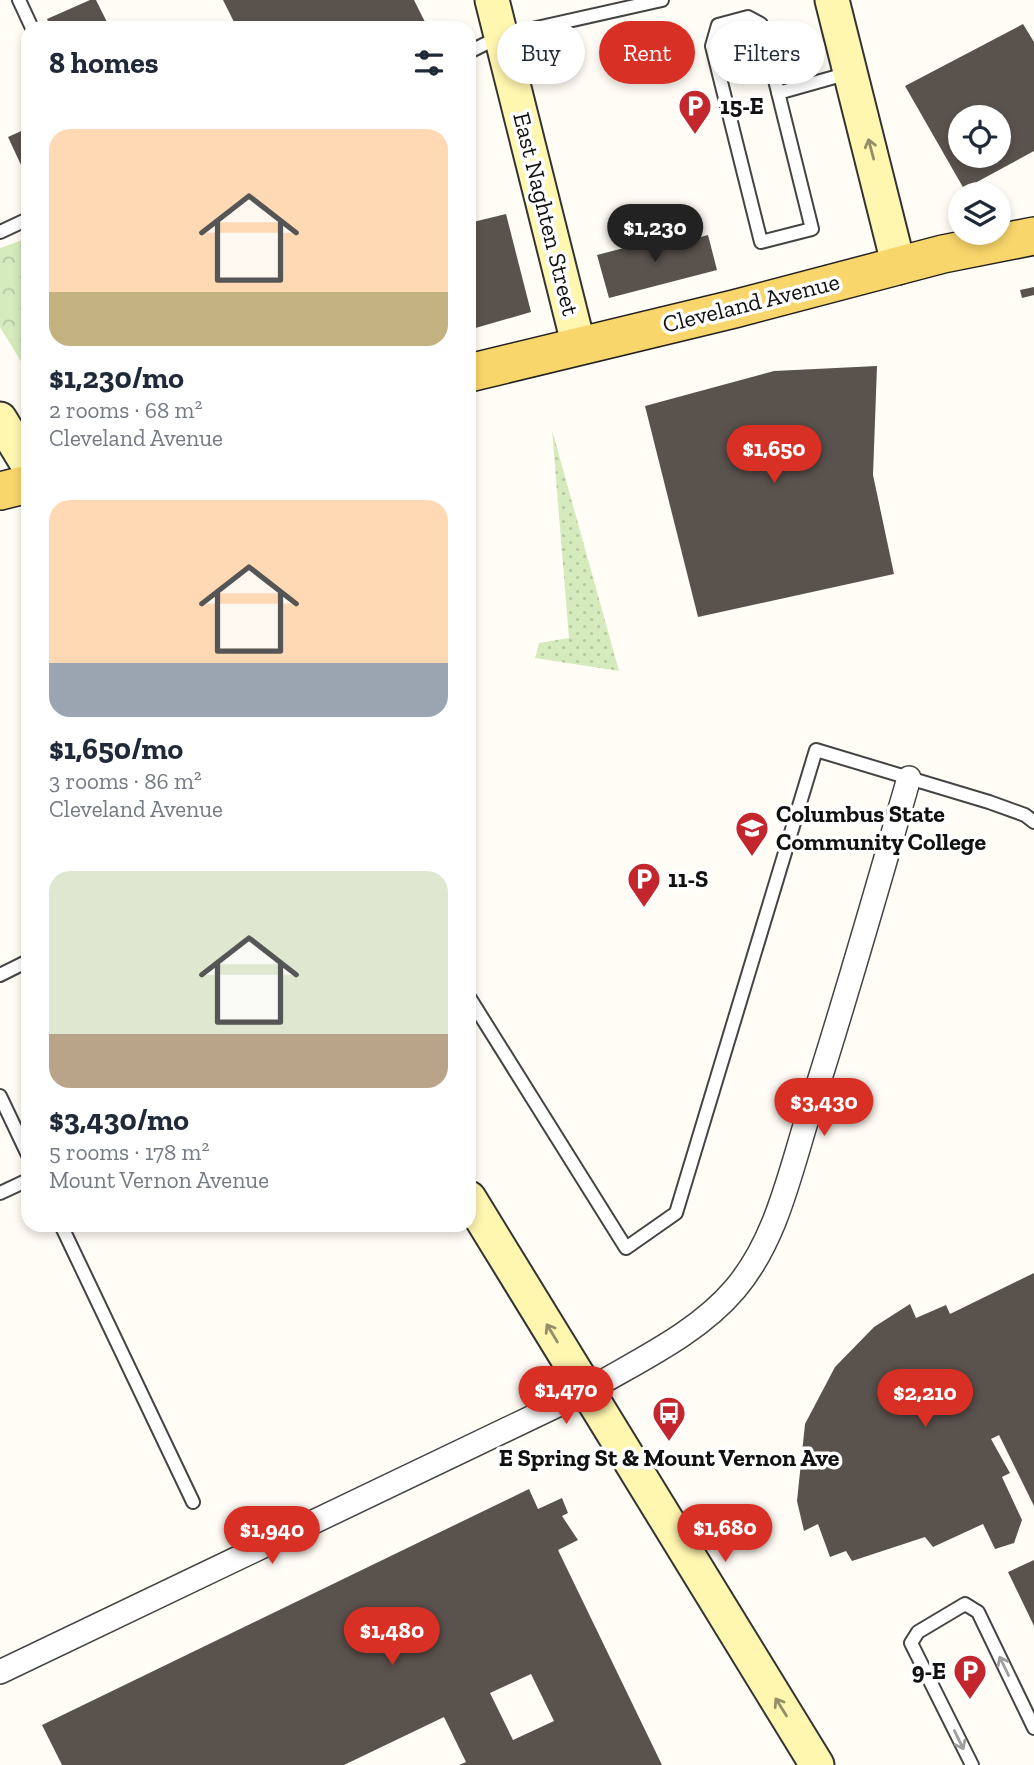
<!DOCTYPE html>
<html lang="en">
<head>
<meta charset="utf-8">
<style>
	:root { --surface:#fff; --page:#f6f6f7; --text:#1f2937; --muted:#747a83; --accent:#d93025 }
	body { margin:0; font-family:"Zilla Slab",serif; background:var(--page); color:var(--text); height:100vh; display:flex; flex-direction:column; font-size:26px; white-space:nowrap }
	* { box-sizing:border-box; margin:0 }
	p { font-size:23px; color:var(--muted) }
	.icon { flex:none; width:38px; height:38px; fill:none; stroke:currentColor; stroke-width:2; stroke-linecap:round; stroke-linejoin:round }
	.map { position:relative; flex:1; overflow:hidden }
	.panel { position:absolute; left:21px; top:21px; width:455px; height:1211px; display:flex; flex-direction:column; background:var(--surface); border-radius:21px; box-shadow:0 4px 10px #0003 }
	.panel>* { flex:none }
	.banner { position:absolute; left:497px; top:21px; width:430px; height:63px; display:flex; gap:14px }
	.controls { position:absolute; left:948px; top:105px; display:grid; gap:14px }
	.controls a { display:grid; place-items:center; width:63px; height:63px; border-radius:50%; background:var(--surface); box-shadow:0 4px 10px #0003; font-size:35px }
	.price { position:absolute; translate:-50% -60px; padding:0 16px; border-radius:24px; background:var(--accent); color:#fff; font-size:23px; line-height:46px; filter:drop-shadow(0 2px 4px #0008) }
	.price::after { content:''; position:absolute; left:50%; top:42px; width:21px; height:16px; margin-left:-10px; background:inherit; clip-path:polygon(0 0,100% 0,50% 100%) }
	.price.active { background:#222; color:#fff }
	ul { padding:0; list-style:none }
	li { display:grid; align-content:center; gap:14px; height:371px; padding:0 28px }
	li span { display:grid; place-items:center; height:217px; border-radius:21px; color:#555 }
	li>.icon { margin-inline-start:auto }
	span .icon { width:126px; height:126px; fill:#fffc; stroke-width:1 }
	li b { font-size:30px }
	h2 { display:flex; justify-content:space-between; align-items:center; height:84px; padding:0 28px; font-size:30px }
	.chip { padding:0 24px; border-radius:32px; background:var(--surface); box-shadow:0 4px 10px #0003; font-size:24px; line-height:63px }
	.chip.active { background:var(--accent); color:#fff }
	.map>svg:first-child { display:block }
	.grass { fill:url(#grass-dots) }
	.park { fill:url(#park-crowns) }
	.building { fill:#5a524d; fill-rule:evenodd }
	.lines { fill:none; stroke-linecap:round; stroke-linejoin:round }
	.service-casing { stroke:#444; stroke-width:16 }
	.minor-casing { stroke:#444; stroke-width:26 }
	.secondary-casing { stroke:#333; stroke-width:37 }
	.primary-casing { stroke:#222; stroke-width:40 }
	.service { stroke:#fff; stroke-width:12 }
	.minor { stroke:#fff; stroke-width:23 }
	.secondary { stroke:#fff6b0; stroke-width:33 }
	.primary { stroke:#f9d66b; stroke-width:37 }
	.oneway { stroke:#948f68 }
	.oneway2 { stroke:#a0a0a0 }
	.labels { text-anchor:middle; stroke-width:7; stroke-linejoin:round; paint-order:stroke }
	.poi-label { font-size:24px; font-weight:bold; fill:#111; stroke:#fff; text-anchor:start }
	.street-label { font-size:24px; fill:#111; stroke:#fff }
</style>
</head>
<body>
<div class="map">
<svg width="1034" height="1765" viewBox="0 0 1034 1765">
	<defs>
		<pattern id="grass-dots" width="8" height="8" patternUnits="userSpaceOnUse" patternTransform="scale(1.75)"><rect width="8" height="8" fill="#d5ebbd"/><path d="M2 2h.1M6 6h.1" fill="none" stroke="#b6c8a1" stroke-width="1.8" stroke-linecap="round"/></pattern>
		<pattern id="park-crowns" width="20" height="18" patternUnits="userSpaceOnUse" patternTransform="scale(1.75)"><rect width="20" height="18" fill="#d5ebbd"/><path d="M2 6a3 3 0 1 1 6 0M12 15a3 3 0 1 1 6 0" fill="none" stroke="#b6c8a1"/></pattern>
	</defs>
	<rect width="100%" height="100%" fill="#fffdf5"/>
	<path class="grass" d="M 552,430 L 619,671 L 535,658 L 539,643 L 569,638 Z"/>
	<path class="park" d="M 28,238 L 28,373 L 0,327 L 0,248 Z"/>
	<path class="building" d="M 90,0 L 96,0 L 110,28 L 51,28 L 47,19 Z
		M 223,0 L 414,0 L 428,28 L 237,28 Z
		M 1023,24 L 1034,42 L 1034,151 L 964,189 L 905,86 ZM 961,117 L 999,117 L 999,156 L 961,156 Z
		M 28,128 L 28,180 L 8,137 Z
		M 506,214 L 531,312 L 472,329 L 469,319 L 469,223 Z
		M 708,235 L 717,270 L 609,298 L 597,255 L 670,236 L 672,245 Z
		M 1034,287 L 1034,295 L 1022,298 L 1020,290 Z
		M 877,366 L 873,475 L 894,574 L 698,617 L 645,406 L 774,371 Z
		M 1034,1273 L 1034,1506 L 999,1435 L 991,1439 L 1010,1473 L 1002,1477 L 1022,1520 L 1014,1543 L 995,1549 L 983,1524 L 933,1547 L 925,1537 L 852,1561 L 846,1551 L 830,1557 L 818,1524 L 804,1531 L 797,1501 L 805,1424 L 835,1367 L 874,1327 L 910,1304 L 916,1318 L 946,1305 L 950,1314 Z
		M 529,1489 L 538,1509 L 562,1498 L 568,1513 L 562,1516 L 578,1540 L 558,1550 L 662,1765 L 459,1765 L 466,1762 L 444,1717 L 344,1765 L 62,1765 L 42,1725 ZM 531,1674 L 554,1721 L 513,1740 L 490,1693 Z
		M 1034,1560 L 1034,1626 L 1008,1572 Z"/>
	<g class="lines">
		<defs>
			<path id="service" d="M 19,0 L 32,28
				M 748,17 L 761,24 L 812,229 L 761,242 L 712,46 L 718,25 Z
				M 469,52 L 501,36 L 662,0
				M 778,93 L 849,73
				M 0,232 L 28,219
				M 0,975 L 28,961
				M 469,997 L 626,1248 L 676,1213 L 816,750 L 989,802 L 1025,815 L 1034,822
				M 0,1096 L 28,1155
				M 0,1193 L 28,1180
				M 61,1225 L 193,1502
				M 972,1765 L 911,1643 L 918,1632 L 965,1604 L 978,1612 L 1034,1728"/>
			<path id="minor" d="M 0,1672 L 587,1391 C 637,1361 697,1334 735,1289 C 775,1242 789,1177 807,1119 C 844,1006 876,892 909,778"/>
			<path id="secondary" d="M 492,0 L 579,347
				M 832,0 L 899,267
				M 0,419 L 28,465
				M 469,1198 L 817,1765"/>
			<path id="primary" d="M 469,373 L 734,309 L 943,254 L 1034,236
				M 0,491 L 28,484"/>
		</defs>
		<use href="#service" class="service-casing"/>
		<use href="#minor" class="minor-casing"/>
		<use href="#secondary" class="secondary-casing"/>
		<use href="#primary" class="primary-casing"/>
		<use href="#service" class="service"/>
		<use href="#minor" class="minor"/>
		<use href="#secondary" class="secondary"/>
		<use href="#primary" class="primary"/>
	</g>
	<defs><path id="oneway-shaft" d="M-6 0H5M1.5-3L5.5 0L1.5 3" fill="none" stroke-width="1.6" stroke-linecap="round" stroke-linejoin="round" transform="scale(1.75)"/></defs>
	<g class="oneway">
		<use href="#oneway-shaft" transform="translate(871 149) rotate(-105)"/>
		<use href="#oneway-shaft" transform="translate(552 1333) rotate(-121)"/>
		<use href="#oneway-shaft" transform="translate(781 1707) rotate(-122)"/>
	</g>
	<g class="oneway2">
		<use href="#oneway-shaft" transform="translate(1004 1666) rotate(-116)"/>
		<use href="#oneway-shaft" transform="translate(959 1740) rotate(64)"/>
	</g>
	<defs>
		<symbol id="parking-pin" viewBox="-11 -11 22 30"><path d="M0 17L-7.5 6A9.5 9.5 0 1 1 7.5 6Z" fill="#c4262e" stroke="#fff"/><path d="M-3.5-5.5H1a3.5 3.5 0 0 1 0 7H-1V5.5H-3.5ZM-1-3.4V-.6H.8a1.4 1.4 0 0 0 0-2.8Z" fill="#fff"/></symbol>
		<symbol id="university-pin" viewBox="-11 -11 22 30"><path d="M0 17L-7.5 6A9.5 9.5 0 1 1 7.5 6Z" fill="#c4262e" stroke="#fff"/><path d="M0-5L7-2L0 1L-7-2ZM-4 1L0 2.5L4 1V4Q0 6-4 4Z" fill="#fff"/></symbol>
		<symbol id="bus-pin" viewBox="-11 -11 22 30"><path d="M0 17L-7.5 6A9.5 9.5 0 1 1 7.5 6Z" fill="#c4262e" stroke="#fff"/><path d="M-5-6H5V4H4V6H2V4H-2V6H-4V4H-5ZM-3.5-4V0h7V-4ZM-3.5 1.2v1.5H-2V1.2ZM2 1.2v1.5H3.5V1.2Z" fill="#fff"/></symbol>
	</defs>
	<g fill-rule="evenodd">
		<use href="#parking-pin" x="676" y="87" width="38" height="52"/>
		<use href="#university-pin" x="733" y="809" width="38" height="52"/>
		<use href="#parking-pin" x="625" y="860" width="38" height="52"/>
		<use href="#bus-pin" x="650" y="1394" width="38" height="52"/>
		<use href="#parking-pin" x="951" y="1652" width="38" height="52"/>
	</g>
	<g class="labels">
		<g class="poi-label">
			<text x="720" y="114">15-E</text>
			<text x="776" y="822">Columbus State<tspan x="776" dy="28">Community College</tspan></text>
			<text x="668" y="887">11-S</text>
			<text x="669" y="1466" text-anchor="middle">E Spring St &amp; Mount Vernon Ave</text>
			<text x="946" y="1679" text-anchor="end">9-E</text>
		</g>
		<g class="street-label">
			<text transform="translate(546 214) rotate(76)" y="8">East Naghten Street</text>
			<text transform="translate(751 303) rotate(-14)" y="8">Cleveland Avenue</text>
		</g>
	</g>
</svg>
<div class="controls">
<a><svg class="icon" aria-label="locate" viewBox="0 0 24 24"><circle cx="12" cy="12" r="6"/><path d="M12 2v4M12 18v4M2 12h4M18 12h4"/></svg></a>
<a><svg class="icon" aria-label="layers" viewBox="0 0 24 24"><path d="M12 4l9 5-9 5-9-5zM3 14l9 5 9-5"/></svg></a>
</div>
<b class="price active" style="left:655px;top:264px">$1,230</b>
<b class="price" style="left:774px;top:485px">$1,650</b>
<b class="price" style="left:824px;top:1138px">$3,430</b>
<b class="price" style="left:566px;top:1426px">$1,470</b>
<b class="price" style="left:925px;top:1429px">$2,210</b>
<b class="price" style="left:725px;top:1564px">$1,680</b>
<b class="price" style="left:272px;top:1566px">$1,940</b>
<b class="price" style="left:392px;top:1667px">$1,480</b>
<div class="banner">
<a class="chip">Buy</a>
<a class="chip active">Rent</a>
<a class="chip">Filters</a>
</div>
<section class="panel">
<h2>8 homes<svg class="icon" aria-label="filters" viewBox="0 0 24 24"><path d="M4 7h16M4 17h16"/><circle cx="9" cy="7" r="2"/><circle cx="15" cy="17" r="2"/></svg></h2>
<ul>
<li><span style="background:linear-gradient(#ffd9b3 75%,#c2b280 0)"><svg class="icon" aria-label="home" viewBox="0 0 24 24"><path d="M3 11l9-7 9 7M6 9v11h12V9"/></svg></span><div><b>$1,230/mo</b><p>2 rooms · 68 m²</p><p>Cleveland Avenue</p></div></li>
<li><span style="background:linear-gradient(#ffd9b3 75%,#9aa5b1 0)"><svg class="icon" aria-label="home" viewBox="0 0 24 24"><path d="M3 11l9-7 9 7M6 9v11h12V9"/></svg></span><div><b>$1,650/mo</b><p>3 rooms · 86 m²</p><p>Cleveland Avenue</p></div></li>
<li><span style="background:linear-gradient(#dfe7d0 75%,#b9a48a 0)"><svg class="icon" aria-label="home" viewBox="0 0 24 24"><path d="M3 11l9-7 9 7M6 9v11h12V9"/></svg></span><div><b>$3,430/mo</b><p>5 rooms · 178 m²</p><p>Mount Vernon Avenue</p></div></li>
</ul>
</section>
</div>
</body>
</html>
